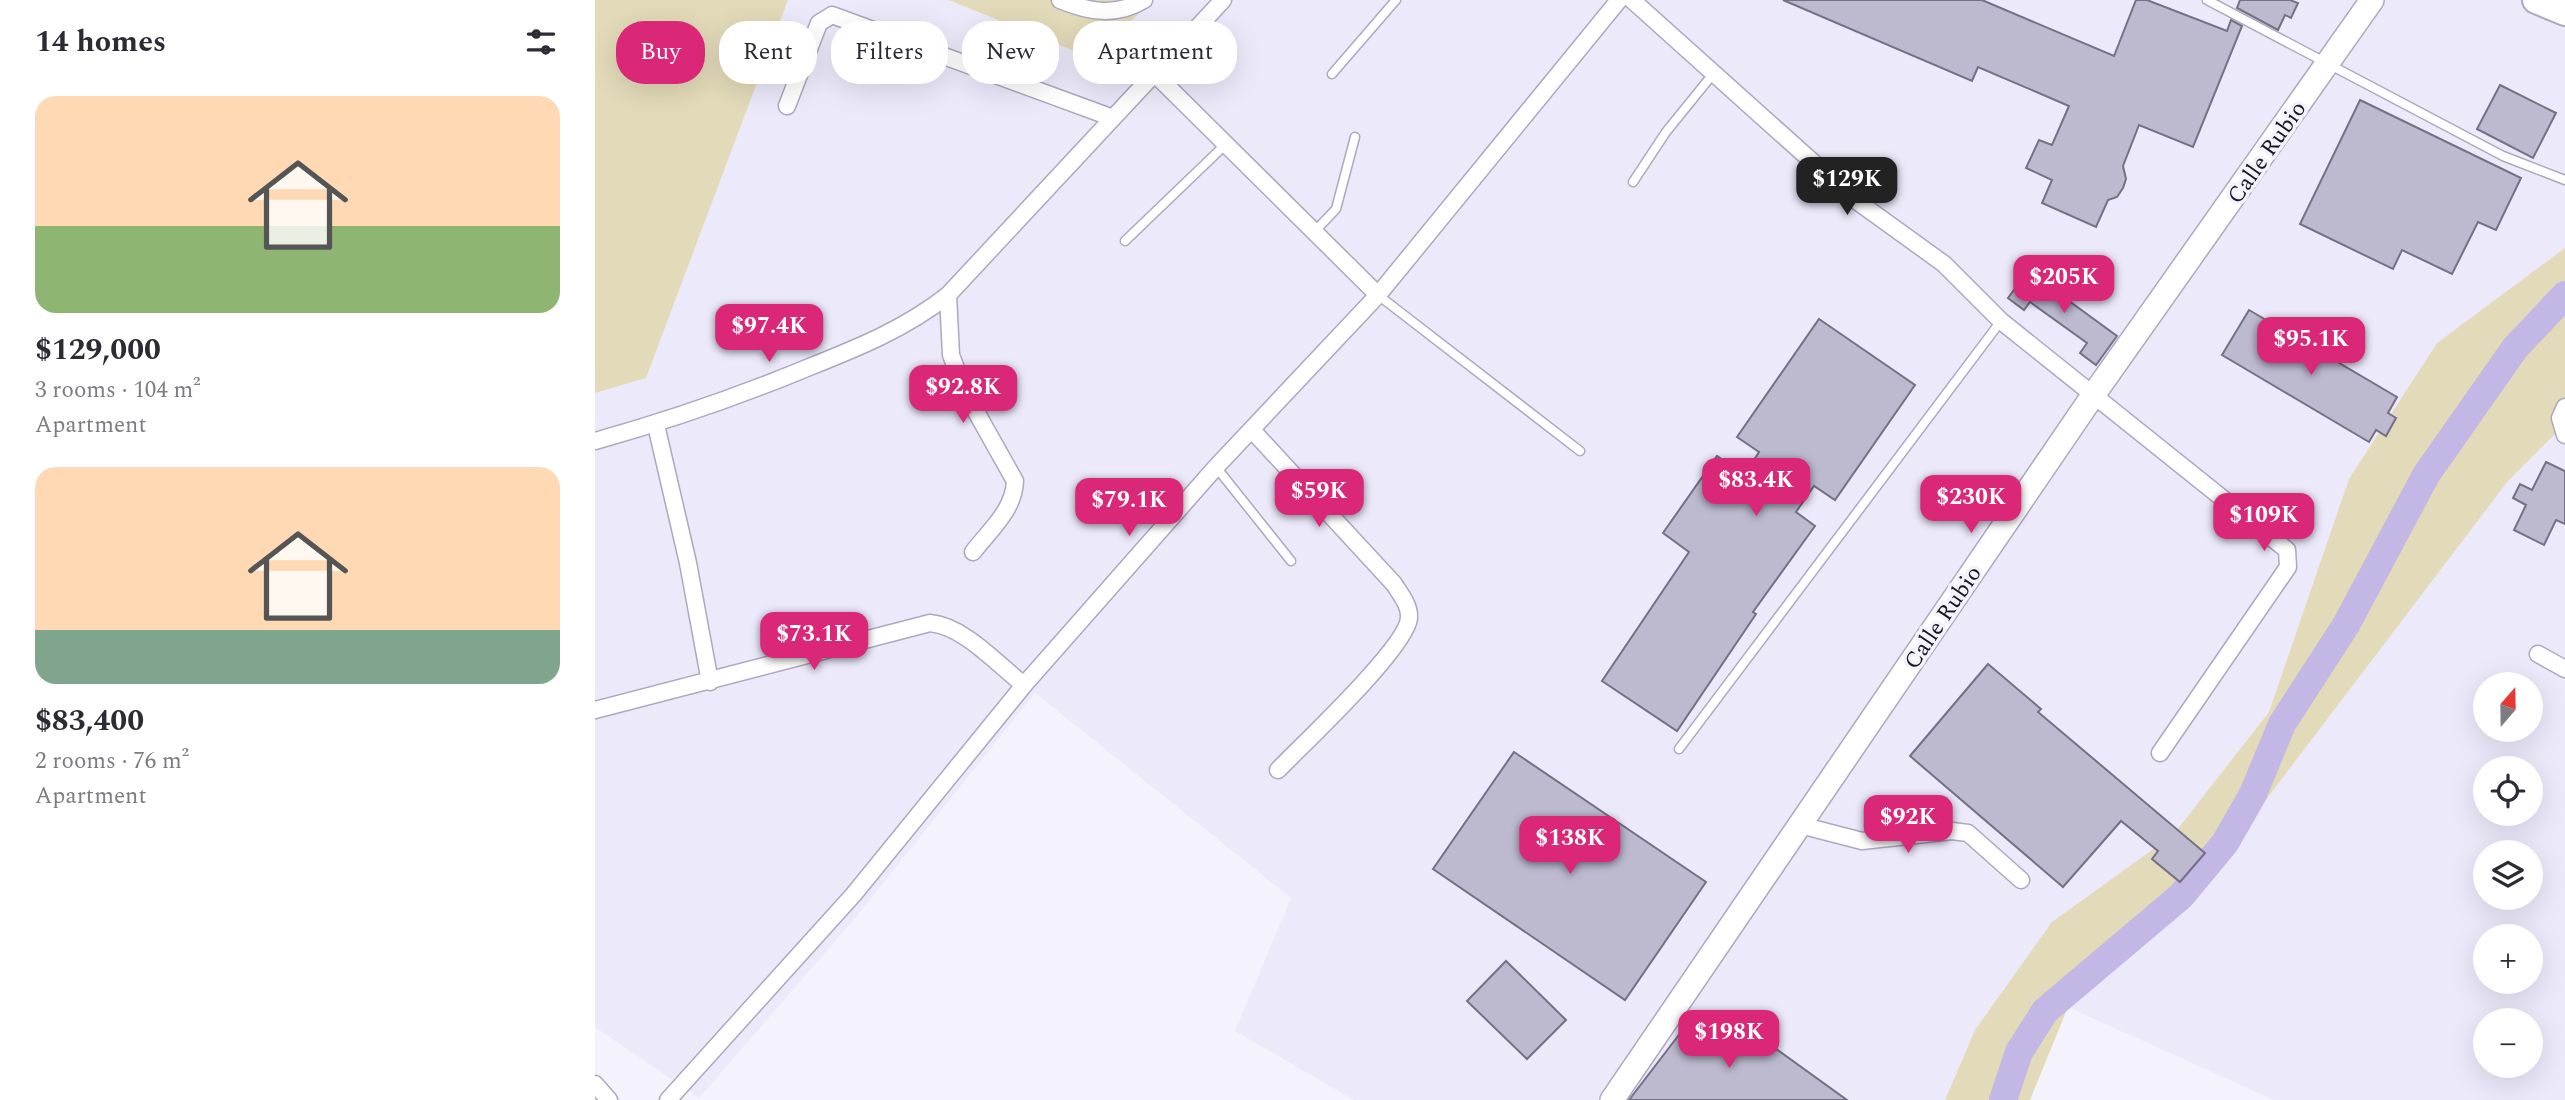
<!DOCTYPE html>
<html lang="en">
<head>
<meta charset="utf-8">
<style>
	:root { --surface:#fff; --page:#f2f2f3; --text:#2b2b33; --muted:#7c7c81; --accent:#db2777 }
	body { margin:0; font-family:Spectral,serif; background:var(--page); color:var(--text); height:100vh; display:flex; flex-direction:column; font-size:26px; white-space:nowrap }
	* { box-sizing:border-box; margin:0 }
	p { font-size:23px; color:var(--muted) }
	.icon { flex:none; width:38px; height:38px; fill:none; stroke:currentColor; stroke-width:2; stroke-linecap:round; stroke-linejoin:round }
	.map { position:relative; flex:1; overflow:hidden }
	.sheet { display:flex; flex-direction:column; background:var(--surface); width:595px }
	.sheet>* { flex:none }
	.guide { position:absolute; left:21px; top:21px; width:665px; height:63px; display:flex; gap:14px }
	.needle { width:46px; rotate:20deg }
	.fabs { position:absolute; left:1878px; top:672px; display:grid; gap:14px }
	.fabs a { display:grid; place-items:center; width:70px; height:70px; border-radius:50%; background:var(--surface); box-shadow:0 7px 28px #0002; font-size:35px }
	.price { position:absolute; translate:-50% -60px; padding:0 16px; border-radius:14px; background:var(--accent); color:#fff; font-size:23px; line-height:46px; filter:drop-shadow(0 2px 4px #0008) }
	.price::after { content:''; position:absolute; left:50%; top:42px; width:21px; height:16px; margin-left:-10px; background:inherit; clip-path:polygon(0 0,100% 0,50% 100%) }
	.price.active { background:#222; color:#fff }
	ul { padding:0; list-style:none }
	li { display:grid; align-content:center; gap:14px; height:371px; padding:0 35px }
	li span { display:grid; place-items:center; height:217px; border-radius:21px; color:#555 }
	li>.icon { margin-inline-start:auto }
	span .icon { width:126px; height:126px; fill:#fffc; stroke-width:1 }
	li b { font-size:30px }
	h2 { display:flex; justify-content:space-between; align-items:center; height:84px; padding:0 35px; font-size:30px }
	.chip { padding:0 24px; border-radius:28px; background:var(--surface); box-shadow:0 7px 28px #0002; font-size:24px; line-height:63px }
	.chip.active { background:var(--accent); color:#fff }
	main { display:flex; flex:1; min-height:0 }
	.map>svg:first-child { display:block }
	.built { fill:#ece9fb; fill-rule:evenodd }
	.green { fill:#e2dab8 }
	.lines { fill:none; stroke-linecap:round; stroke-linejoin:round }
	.river { stroke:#c2b7e5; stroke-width:28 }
	.building { fill:#bdb9cf; stroke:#757085; stroke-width:2 }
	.lane-casing { stroke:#ada8be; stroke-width:11 }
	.street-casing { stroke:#ada8be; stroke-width:19 }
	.secondary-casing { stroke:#ada8be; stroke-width:26 }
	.primary-casing { stroke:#ada8be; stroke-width:30 }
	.lane { stroke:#fff; stroke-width:8 }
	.street { stroke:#fff; stroke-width:16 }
	.secondary { stroke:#fff; stroke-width:23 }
	.primary { stroke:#fff; stroke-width:26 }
	.labels { text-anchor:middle; stroke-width:7; stroke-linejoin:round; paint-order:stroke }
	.street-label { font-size:23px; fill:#19171f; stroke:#f4f2fc }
</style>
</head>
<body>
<main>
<section class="sheet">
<h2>14 homes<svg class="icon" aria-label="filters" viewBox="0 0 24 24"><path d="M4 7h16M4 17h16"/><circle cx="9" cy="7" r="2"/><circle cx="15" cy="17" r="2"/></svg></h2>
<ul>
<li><span style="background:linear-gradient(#ffd9b3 60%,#8fb573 0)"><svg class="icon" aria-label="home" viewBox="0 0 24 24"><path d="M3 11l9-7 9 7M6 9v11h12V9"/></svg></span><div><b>$129,000</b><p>3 rooms · 104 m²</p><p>Apartment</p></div></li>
<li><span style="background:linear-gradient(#ffd9b3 75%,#7fa58c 0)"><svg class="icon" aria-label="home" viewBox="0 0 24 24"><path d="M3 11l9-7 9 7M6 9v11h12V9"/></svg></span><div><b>$83,400</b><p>2 rooms · 76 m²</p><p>Apartment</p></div></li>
</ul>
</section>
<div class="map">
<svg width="1970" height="1100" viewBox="0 0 1970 1100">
	<rect width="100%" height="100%" fill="#f4f2fc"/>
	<path class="built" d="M 193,0 L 354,0 L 501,60 L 556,0 L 1930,0 L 1970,16 L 1970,248 L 1842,343 L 1754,479 L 1674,712 L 1578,835 L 1380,1030 L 1350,1100 L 759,1100 L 640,1031 L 696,898 L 440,693 L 261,917 L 104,1098 L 0,1027 L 0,393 L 51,378 Z
		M 1970,424 L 1970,1100 L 1679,1100 L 1473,1007 L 1607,884 L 1913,481 ZM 1890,684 L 1936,684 L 1936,730 L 1890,730 ZM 1890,768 L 1936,768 L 1936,814 L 1890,814 ZM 1890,852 L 1936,852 L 1936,898 L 1890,898 ZM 1890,936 L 1936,936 L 1936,982 L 1890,982 ZM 1890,1020 L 1936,1020 L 1936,1066 L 1890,1066 Z"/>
	<path class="green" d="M 0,0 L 193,0 L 51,378 L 0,393 Z
		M 354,0 L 556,0 L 501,60 Z
		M 1970,248 L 1970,424 L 1913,481 L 1607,884 L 1473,1007 L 1435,1100 L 1350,1100 L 1380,1030 L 1457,922 L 1578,835 L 1674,712 L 1754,479 L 1842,343 Z"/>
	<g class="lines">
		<path class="river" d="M 1408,1100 L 1424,1052 L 1450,1011 L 1586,896 L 1630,843 L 1658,794 L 1687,724 L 1751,625 L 1831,475 L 1920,348 L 1970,295"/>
	</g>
	<path class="building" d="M 1188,0 L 1387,0 L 1519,56 L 1541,0 L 1552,0 L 1632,31 L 1636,20 L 1647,26 L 1598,147 L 1544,125 L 1528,166 L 1531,179 L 1528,188 L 1522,197 L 1513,200 L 1501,227 L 1447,203 L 1457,180 L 1431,168 L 1444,140 L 1457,145 L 1474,106 L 1383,67 L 1377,81 Z
		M 1645,0 L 1695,0 L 1703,3 L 1696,18 L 1690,15 L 1683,30 L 1642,8 Z
		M 1905,85 L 1961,113 L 1938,158 L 1882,129 Z
		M 1765,100 L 1926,178 L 1901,230 L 1883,222 L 1857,274 L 1807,250 L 1798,269 L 1705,224 Z
		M 1433,271 L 1522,336 L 1501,365 L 1485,353 L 1492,343 L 1435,302 L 1429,310 L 1413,298 Z
		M 1654,310 L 1802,397 L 1793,413 L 1801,418 L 1791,436 L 1781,430 L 1774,442 L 1627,355 Z
		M 1224,319 L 1320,385 L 1240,500 L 1219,486 L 1201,512 L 1220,526 L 1158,612 L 1161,614 L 1082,731 L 1007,681 L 1094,552 L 1068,533 L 1122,456 L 1149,475 L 1164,452 L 1142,437 Z
		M 1951,462 L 1970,471 L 1970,524 L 1961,520 L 1949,545 L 1919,530 L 1931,505 L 1918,498 L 1925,484 L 1937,490 Z
		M 1393,664 L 1446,709 L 1443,712 L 1610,853 L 1585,882 L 1557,859 L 1563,851 L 1526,821 L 1468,887 L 1315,756 Z
		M 919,752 L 1111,882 L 1030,1000 L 838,869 Z
		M 911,961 L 971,1020 L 932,1059 L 872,1001 Z
		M 1130,1012 L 1252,1100 L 1034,1100 L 1093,1023 L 1112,1036 Z"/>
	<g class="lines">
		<defs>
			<path id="lane" d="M 1612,0 L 1908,156 L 1970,180
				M 737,74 L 801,0
				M 1038,182 L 1071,132 L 1118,74
				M 719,232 L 741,209 L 760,137
				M 530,241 L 631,144
				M 783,295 L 985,451
				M 621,467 L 696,561
				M 1084,749 L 1406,321"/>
			<path id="street" d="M 465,0 C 494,12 521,17 549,0
				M 1037,0 L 1259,199 L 1349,264 L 1406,321 L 1692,550 L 1693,567 L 1565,753
				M 560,74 L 783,295
				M 192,106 L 224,23 L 237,15 L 518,118
				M 353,295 L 356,355 L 370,392 L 420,481 C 419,510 395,530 378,552
				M 1970,407 L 1965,418 L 1970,435
				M 61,425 L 93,563 L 115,682
				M 657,430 L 799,584 C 805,594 815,605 814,618 C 812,647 708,744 683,770
				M 0,441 C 72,421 142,397 212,368 C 262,348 310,329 353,295 L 628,0
				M 1943,654 L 1970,669
				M 0,710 L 335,623 C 369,626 402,664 429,685
				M 1205,825 L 1267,841 L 1357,831 L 1373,833 L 1426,880
				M 0,1084 L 14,1100
				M 73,1100 L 259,894 L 429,685 L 621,467 L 783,295 L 1024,0"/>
			<path id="secondary" d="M 1017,1100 L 1499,394 L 1777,0"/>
			<path id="primary" d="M 1941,0 L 1970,12"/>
		</defs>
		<use href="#lane" class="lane-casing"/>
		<use href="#street" class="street-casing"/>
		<use href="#secondary" class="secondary-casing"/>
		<use href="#primary" class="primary-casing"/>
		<use href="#lane" class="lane"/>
		<use href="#street" class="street"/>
		<use href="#secondary" class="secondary"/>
		<use href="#primary" class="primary"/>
	</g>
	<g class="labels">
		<g class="street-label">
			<text transform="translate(1671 152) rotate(-55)" y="8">Calle Rubio</text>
			<text transform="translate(1347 617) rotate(-56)" y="8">Calle Rubio</text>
		</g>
	</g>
</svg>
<div class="fabs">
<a><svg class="needle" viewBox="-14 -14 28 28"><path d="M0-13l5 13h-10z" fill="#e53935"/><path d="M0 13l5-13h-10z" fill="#7c7c81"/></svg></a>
<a><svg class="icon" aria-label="locate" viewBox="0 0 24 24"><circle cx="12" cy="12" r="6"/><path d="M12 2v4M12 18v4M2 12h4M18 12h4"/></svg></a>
<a><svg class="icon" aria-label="layers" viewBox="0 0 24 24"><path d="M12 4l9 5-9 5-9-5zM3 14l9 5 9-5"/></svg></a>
<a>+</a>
<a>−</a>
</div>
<b class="price active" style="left:1252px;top:217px">$129K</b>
<b class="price" style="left:1469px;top:315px">$205K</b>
<b class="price" style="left:174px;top:364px">$97.4K</b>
<b class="price" style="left:1716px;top:377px">$95.1K</b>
<b class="price" style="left:368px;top:425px">$92.8K</b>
<b class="price" style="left:1161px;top:518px">$83.4K</b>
<b class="price" style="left:724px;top:529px">$59K</b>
<b class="price" style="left:1376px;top:535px">$230K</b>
<b class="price" style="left:534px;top:538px">$79.1K</b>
<b class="price" style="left:1669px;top:553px">$109K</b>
<b class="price" style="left:219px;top:672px">$73.1K</b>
<b class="price" style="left:1313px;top:855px">$92K</b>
<b class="price" style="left:975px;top:876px">$138K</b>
<b class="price" style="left:1134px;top:1070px">$198K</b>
<div class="guide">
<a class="chip active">Buy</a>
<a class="chip">Rent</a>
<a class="chip">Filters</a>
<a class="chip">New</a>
<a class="chip">Apartment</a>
</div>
</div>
</main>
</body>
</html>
